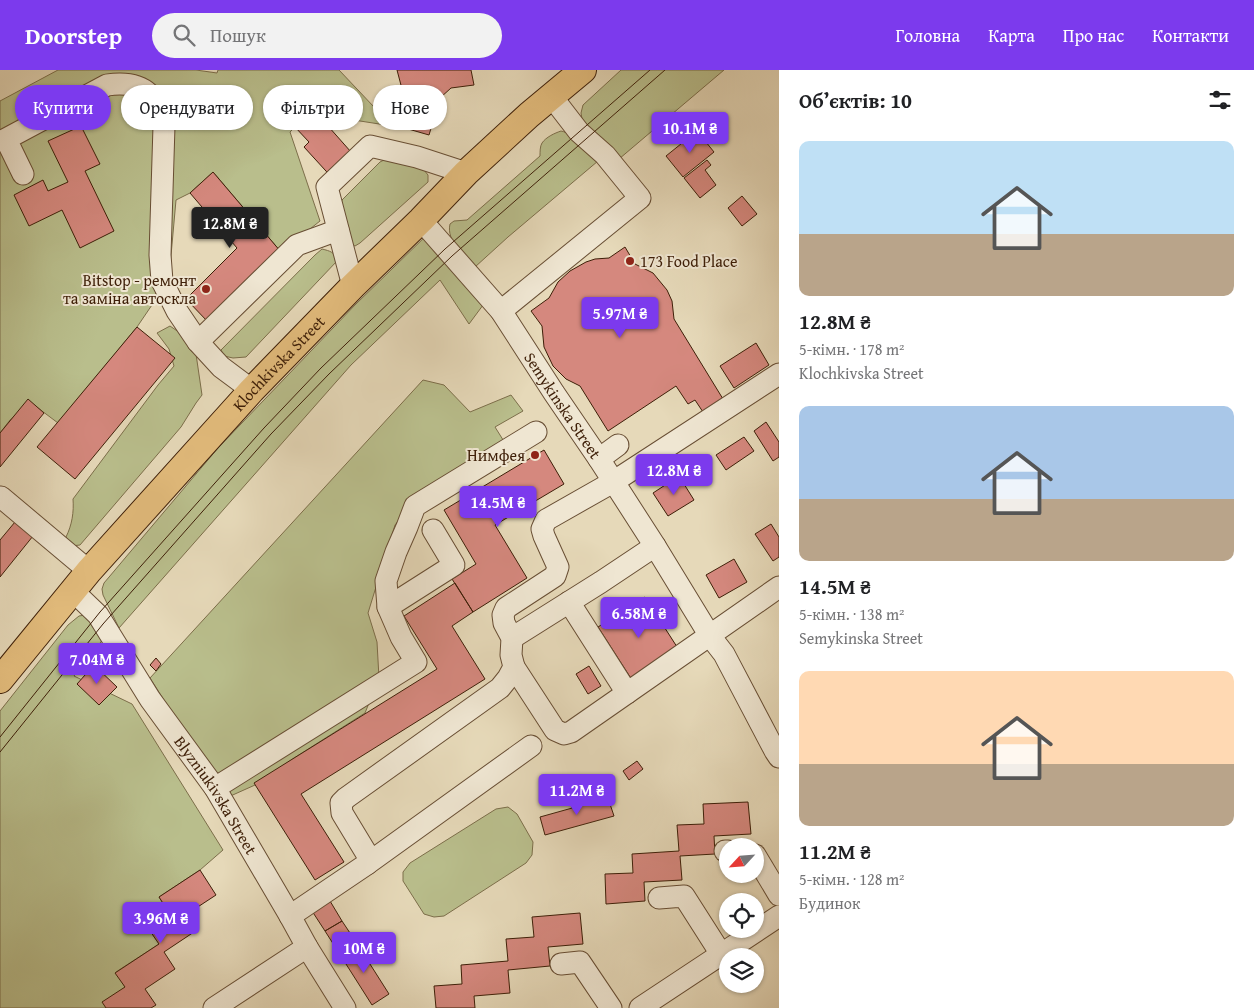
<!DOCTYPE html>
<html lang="uk">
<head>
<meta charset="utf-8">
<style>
	:root { --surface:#fff; --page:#f2f2f2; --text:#202124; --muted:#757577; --accent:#7c3aed }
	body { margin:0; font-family:"Gentium Book Plus",serif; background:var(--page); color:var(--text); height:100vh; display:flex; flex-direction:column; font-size:19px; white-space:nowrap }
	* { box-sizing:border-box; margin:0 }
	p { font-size:16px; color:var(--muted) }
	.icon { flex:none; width:28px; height:28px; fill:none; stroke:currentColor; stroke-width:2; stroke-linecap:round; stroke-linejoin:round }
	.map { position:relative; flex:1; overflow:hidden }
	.side { display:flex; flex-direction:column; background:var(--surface); width:475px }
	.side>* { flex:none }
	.top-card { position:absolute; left:15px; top:15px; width:475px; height:45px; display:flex; gap:10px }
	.needle { width:32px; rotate:244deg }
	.fabs { position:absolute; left:719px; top:768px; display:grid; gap:10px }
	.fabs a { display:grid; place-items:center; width:45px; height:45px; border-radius:50%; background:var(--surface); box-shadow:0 1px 4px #0004; font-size:25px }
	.price { position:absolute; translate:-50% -42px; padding:0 11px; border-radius:5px; background:var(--accent); color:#fff; font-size:16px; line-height:32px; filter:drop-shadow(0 1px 2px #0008) }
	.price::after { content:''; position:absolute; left:50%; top:30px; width:15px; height:11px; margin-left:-8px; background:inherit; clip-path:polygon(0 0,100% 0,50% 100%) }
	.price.selected { background:#222; color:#fff }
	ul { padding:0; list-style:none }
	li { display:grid; align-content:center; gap:10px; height:265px; padding:0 20px }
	li span { display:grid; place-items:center; height:155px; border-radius:10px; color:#555 }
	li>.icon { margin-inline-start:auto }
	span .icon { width:90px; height:90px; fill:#fffc; stroke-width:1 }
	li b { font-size:21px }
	h2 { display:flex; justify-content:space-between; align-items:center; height:60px; padding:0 20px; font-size:21px }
	.chip { padding:0 18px; border-radius:22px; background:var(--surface); box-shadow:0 1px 4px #0004; font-size:18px; line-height:45px }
	.chip.selected { background:var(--accent); color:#fff }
	header { display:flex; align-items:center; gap:30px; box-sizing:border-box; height:70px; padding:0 25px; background:var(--accent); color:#fff }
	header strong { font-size:24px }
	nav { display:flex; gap:28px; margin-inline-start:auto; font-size:18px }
	.search { width:350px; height:45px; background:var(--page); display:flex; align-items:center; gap:12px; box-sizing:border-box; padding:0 18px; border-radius:28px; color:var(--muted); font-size:19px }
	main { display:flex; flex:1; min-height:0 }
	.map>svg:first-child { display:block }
	.green { fill:#b9be8c; stroke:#7c6e4a }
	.building { fill:#d5887e; stroke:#3e1f08 }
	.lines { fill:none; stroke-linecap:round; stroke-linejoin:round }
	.minor-casing { stroke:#684e34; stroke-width:23 }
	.major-casing { stroke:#3e1f08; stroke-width:28 }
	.minor { stroke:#efe6d2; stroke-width:21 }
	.major { stroke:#e3bc7c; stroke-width:26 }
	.tram { stroke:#3e1f08; stroke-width:1 }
	.poi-dot { fill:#8f2418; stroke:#efe6d2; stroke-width:2 }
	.labels { text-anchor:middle; stroke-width:4; stroke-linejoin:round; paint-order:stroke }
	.poi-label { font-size:16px; fill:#3e1f08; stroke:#efe6d2; text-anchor:end }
	.street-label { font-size:16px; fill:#3e1f08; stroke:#efe6d2 }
</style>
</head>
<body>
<header>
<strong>Doorstep</strong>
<div class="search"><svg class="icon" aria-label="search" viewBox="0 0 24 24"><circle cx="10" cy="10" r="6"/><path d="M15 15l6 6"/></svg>Пошук</div>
<nav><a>Головна</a><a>Карта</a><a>Про нас</a><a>Контакти</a></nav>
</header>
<main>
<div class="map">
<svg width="779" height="938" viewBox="0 0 779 938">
	<rect width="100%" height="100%" fill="#e6d9b9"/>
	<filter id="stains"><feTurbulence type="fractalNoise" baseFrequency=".004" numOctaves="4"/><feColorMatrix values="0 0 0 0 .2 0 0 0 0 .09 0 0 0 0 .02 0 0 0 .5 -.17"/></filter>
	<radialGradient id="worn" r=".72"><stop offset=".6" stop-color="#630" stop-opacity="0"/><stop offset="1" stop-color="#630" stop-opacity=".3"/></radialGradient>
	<path class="green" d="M 58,0 L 196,0 L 217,3 L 218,0 L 339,0 L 392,56 L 309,43 L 290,62 L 320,151 L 281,182 L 214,103 L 212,103 L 190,123 L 176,130 L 169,208 L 156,222 L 154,232 L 137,257 L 58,353 L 30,332 L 10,350 L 0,363 L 0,31 Z
		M 621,0 L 724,0 L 619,89 L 582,49 L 581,43 L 583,35 Z
		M 561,61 C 573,63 589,83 598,91 L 508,167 L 475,197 C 464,185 446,171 450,154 L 454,151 L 467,150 L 540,86 C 540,82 540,76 542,73 C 546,67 555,63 561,61 Z
		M 390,89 L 424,100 L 428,105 L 428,112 L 360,173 L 355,176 L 350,174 L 341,135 L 342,130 L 380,92 L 384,90 Z
		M 430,162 L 489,227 L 469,254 L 440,210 L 351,295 L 119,558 L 103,525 L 102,519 L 104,513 L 218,378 L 356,234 Z
		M 322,179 C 330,181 335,182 337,191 L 246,287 L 233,288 L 224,286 L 221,280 L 315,185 Z
		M 170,256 L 186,267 L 196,284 L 202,325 L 196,333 L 181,357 L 80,475 L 71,476 L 66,467 C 72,455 74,442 73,429 L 158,315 L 174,296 L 169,279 L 157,263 Z
		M 423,310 L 444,315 L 470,342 L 511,325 L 523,341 L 495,357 L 505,373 L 413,433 L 395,455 L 368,543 L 377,572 L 379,608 L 365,643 L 294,688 L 255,715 L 226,728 L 150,608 Z
		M 85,545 L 104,568 L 74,606 L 132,634 L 223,780 L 200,800 L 159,827 L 168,841 L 147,856 L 159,874 L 116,902 L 125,917 L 106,938 L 0,938 L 0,641 L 68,555 L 79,546 Z
		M 508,737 L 517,744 L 533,772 L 532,785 L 526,793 L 444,846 L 434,847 L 424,844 L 403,811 L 403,802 L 410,793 L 496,739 Z"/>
	<path class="building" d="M 397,0 L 471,0 L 474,15 L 451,18 L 440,28 L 429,65 L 391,54 L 402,19 Z
		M 309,43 L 324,59 L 328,56 L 359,91 L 336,112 L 304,77 L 309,72 L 294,56 Z
		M 81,56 L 100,94 L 85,101 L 114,161 L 80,178 L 62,140 L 29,156 L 14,125 L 43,110 L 48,121 L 68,112 L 48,71 Z
		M 697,61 L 714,82 L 683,107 L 666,86 Z
		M 707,90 L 711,95 L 705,100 L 716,115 L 700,128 L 684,108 Z
		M 213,102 L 281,182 L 208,252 L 186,229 L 237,178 L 190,123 Z
		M 742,126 L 757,144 L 742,156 L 728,138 Z
		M 625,177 L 635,194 L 653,203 L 667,220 L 672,231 L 674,249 L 723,329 L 703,342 L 695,330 L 688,334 L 676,316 L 608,361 L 580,316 L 566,309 L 553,296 L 544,277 L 542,256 L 531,241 L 549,228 L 558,212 L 570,201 L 586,192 L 595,189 L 609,188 Z
		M 137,257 L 175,288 L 75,409 L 37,377 Z
		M 756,273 L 769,295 L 734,318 L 720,296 Z
		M 28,329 L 44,343 L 0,397 L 0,363 Z
		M 766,352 L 779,372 L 779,387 L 773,391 L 754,361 Z
		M 744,367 L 754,381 L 726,400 L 716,385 Z
		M 544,380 L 564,414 L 495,455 L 527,508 L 473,542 L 452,509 L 476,494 L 444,440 Z
		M 679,406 L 694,430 L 668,446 L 653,423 Z
		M 15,452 L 33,466 L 0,507 L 0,470 Z
		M 771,454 L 779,467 L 779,487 L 773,491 L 755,464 Z
		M 734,489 L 747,512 L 719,528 L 706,505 Z
		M 455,513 L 473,542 L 452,556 L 485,609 L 301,724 L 344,792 L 315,810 L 254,713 L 437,599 L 404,546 Z
		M 645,527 L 679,580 L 632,610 L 598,557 Z
		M 156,588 L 161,594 L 156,601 L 150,595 Z
		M 94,595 L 117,617 L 99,635 L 77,614 Z
		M 589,596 L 601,616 L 588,624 L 576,604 Z
		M 637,691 L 643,699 L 629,710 L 623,701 Z
		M 589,712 L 595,732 L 572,738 L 567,718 Z
		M 608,728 L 614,746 L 545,765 L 540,747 Z
		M 748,732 L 751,764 L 714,766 L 715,784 L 680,786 L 682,810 L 644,812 L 645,831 L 606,834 L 605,804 L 633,803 L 632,784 L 679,781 L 677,755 L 704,754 L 703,734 Z
		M 200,800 L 216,825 L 184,846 L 194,862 L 164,882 L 175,899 L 145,919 L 156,935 L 151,938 L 106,938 L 102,932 L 125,917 L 115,903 L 159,874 L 146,855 L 168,841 L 159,827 Z
		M 330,831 L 342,851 L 325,861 L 312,841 Z
		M 580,843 L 583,874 L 548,877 L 550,896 L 508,900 L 510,923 L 474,926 L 475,938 L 436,938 L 434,916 L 462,914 L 461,895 L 508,891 L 506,869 L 534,867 L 532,847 Z
		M 342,851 L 356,872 L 339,883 L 325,861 Z
		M 356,872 L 389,924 L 372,935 L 339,883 Z"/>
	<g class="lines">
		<defs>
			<g id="minor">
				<path d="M 23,104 L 6,69 L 107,15 C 140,10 158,23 164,56 L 160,185 L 162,211 L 177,241 L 198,272 L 221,297 L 252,320"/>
				<path id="s1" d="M 421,150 L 501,241 L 554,323 L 599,389 L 655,476 L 710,566 L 724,584 L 775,681 L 779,687"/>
				<path d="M 353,216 L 327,117 L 370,76 L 417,87 L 466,103"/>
				<path d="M 501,241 L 640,128 L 605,85 L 579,62 L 552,27"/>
				<path d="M 198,272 L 297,175 L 338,160"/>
				<path d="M 599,389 L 618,375"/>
				<path d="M 0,428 L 1,427 L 89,501"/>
				<path id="s2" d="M 73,521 L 98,545 L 150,629 L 215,718 L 290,846 L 307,877 L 345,938"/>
				<path d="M 569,532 L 627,623 L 779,517"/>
				<path d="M 388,537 L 454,495 L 433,460"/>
				<path d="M 512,568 L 601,512 L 655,476"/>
				<path d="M 514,597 L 555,660 L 564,664 L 571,662 L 627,623"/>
				<path d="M 215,718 L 416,592 L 401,567 L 388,537 L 386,511 L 396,482 L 407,457 L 415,436 L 536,362"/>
				<path d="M 725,781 L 728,781"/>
				<path d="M 755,785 L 779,825"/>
				<path d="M 367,794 L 531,676"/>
				<path d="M 659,828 L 684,826 L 721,884"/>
				<path d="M 290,846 L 367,794 L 368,786 L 342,743 L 341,733 L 346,728 L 500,618 L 508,608 L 514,597 L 511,585 L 512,568 L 504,553 L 503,545 L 506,538 L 555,506 L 558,497 L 544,466 L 542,459 L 546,450 L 613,412 L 779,304"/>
				<path d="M 561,894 L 580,892 L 611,938"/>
				<path d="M 214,938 L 307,877"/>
				<path d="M 640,938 L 779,846"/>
			</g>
			<g id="major">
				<path id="s3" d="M 0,610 L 89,501 L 252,320 L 353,216 L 421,150 L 466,103 L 529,45 L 583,0"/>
			</g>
		</defs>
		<use href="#minor" class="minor-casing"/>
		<use href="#major" class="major-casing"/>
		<use href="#minor" class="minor"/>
		<use href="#major" class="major"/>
		<path class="tram" d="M 0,667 L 100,542 L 264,358 L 321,298 L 445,179 L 650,0
			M 0,682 L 103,554 L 271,364 L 329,304 L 452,186 L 665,0"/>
	</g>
	<g class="poi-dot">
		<circle cx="630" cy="191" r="5"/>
		<circle cx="206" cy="219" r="5"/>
		<circle cx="535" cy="385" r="5"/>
	</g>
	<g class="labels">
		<g class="poi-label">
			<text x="640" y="197" text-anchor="start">173 Food Place</text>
			<text x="196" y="216">Bitstop - ремонт<tspan x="196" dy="18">та заміна автоскла</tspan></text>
			<text x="525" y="391">Нимфея</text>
		</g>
		<g class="street-label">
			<text dy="6" stroke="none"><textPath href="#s3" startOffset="422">Klochkivska Street</textPath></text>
			<text dy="6" stroke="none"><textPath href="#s1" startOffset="234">Semykinska Street</textPath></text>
			<text dy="6" stroke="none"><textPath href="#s2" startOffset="250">Blyzniukivska Street</textPath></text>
		</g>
	</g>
	<rect width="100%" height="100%" filter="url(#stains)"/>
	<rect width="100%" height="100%" fill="url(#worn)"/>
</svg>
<div class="fabs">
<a><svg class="needle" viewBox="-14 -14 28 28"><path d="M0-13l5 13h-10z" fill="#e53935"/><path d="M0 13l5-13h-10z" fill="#757577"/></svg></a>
<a><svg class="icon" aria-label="locate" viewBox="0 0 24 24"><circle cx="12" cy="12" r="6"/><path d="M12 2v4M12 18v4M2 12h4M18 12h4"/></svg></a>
<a><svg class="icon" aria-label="layers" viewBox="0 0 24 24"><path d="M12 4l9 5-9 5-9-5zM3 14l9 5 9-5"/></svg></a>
</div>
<b class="price" style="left:690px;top:84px">10.1M ₴</b>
<b class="price selected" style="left:230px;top:179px">12.8M ₴</b>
<b class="price" style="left:620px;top:269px">5.97M ₴</b>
<b class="price" style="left:674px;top:426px">12.8M ₴</b>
<b class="price" style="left:498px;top:458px">14.5M ₴</b>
<b class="price" style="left:639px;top:569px">6.58M ₴</b>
<b class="price" style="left:97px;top:615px">7.04M ₴</b>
<b class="price" style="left:577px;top:746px">11.2M ₴</b>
<b class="price" style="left:161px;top:874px">3.96M ₴</b>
<b class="price" style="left:364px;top:904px">10M ₴</b>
<div class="top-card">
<a class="chip selected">Купити</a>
<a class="chip">Орендувати</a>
<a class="chip">Фільтри</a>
<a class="chip">Нове</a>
</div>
</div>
<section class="side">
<h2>Об’єктів: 10<svg class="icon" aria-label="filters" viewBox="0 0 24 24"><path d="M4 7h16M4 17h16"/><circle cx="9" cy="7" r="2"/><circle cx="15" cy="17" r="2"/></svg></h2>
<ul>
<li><span style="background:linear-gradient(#bfe0f5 60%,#b9a48a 0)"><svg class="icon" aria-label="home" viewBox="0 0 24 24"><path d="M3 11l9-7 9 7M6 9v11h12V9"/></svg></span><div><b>12.8M ₴</b><p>5-кімн. · 178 m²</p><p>Klochkivska Street</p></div></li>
<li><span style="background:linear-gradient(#a9c7e8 60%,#b9a48a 0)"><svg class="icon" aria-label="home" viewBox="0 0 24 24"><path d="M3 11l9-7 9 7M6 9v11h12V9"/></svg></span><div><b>14.5M ₴</b><p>5-кімн. · 138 m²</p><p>Semykinska Street</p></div></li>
<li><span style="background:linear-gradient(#ffd9b3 60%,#b9a48a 0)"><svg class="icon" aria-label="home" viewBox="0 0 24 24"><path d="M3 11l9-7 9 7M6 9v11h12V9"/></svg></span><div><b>11.2M ₴</b><p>5-кімн. · 128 m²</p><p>Будинок</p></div></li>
</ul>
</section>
</main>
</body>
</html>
